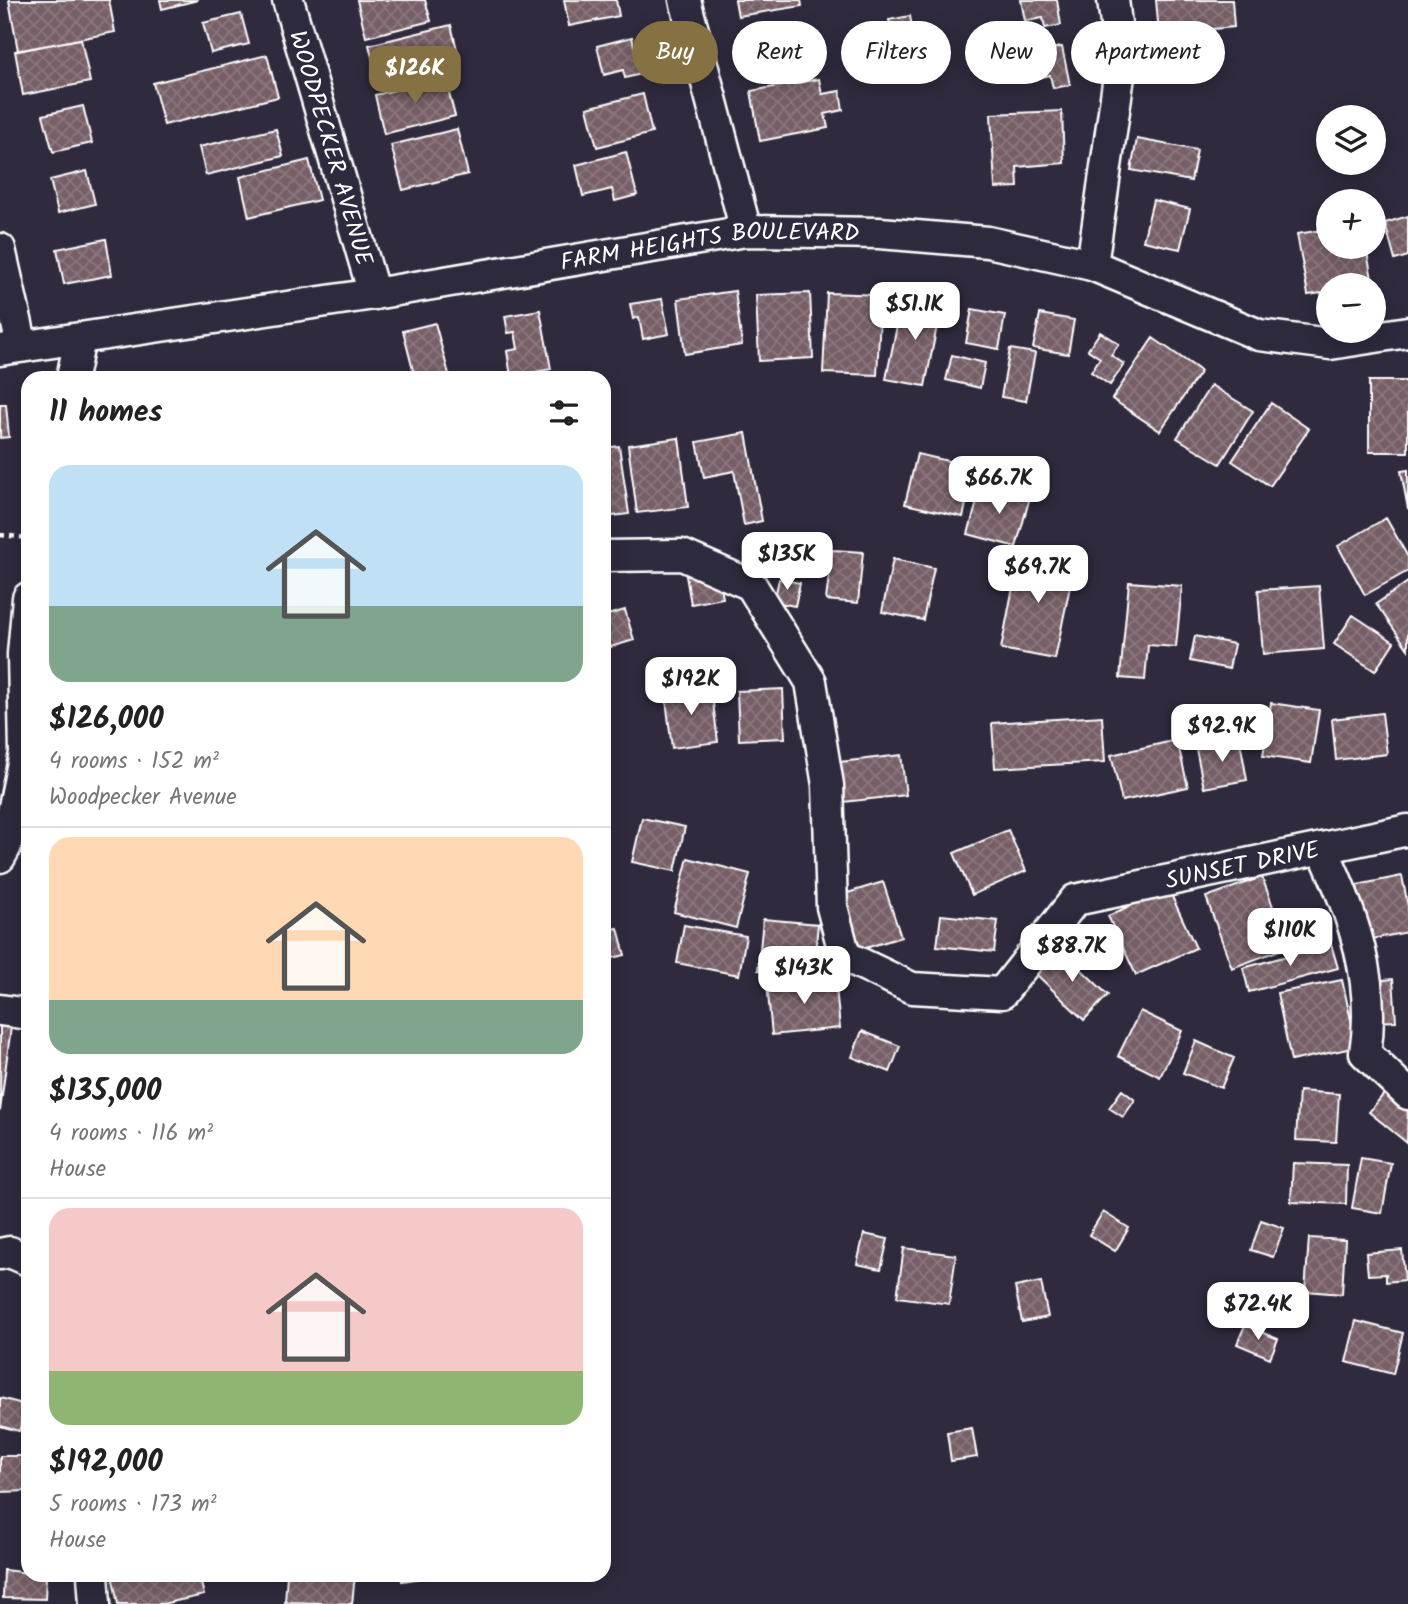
<!DOCTYPE html>
<html lang="en">
<head>
<meta charset="utf-8">
<style>
	:root { --surface:#fff; --page:#f2f2f2; --text:#222; --muted:#767676; --line:#e0e0e0; --accent:#857141 }
	body { margin:0; font-family:Kalam,sans-serif; background:var(--page); color:var(--text); height:100vh; display:flex; flex-direction:column; font-size:26px; white-space:nowrap }
	* { box-sizing:border-box; margin:0 }
	p { font-size:23px; color:var(--muted) }
	.icon { flex:none; width:38px; height:38px; fill:none; stroke:currentColor; stroke-width:2; stroke-linecap:round; stroke-linejoin:round }
	.map { position:relative; flex:1; overflow:hidden }
	.details { position:absolute; left:21px; top:371px; width:590px; height:1211px; display:flex; flex-direction:column; background:var(--surface); border-radius:21px; box-shadow:0 4px 18px #0003 }
	.details>* { flex:none }
	.hud { position:absolute; left:632px; top:21px; width:665px; height:63px; display:flex; gap:14px }
	.fabs { position:absolute; left:1316px; top:105px; display:grid; gap:14px }
	.fabs a { display:grid; place-items:center; width:70px; height:70px; border-radius:50%; background:var(--surface); box-shadow:0 4px 18px #0003; font-size:35px }
	.price { position:absolute; translate:-50% -60px; padding:0 16px; border-radius:14px; background:#fff; color:#222; font-size:23px; line-height:46px; filter:drop-shadow(0 2px 4px #0008) }
	.price::after { content:''; position:absolute; left:50%; top:42px; width:21px; height:16px; margin-left:-10px; background:inherit; clip-path:polygon(0 0,100% 0,50% 100%) }
	.price.active { background:var(--accent); color:#fff }
	ul { padding:0; list-style:none }
	li { display:grid; align-content:center; gap:14px; height:371px; padding:0 28px }
	li+li { border-top:2px solid var(--line) }
	li span { display:grid; place-items:center; height:217px; border-radius:21px; color:#555 }
	li>.icon { margin-inline-start:auto }
	span .icon { width:126px; height:126px; fill:#fffc; stroke-width:1 }
	li b { font-size:30px }
	h2 { display:flex; justify-content:space-between; align-items:center; height:84px; padding:0 28px; font-size:30px }
	.pill { padding:0 24px; border-radius:32px; background:var(--surface); box-shadow:0 4px 18px #0003; font-size:24px; line-height:63px }
	.pill.active { background:var(--accent); color:#fff }
	.map>svg:first-child { display:block }
	.building { fill:url(#building-cross-hatch); stroke:#fff; stroke-width:2 }
	.lines { fill:none; stroke-linecap:round; stroke-linejoin:round }
	.street-casing { stroke:#fff; stroke-width:35 }
	.path { stroke:#fff; stroke-width:4.5; stroke-dasharray:5 5; stroke-linecap:butt }
	.street { stroke:#2f2a3d; stroke-width:30 }
	.labels { text-anchor:middle; stroke-width:7; stroke-linejoin:round; paint-order:stroke }
	.street-label { font-size:24px; fill:#fff; stroke:#2f2a3d }
</style>
</head>
<body>
<div class="map">
<svg width="1408" height="1604" viewBox="0 0 1408 1604">
	<defs>
		<pattern id="building-cross-hatch" width="8" height="8" patternUnits="userSpaceOnUse" patternTransform="scale(1.75)"><rect width="8" height="8" fill="#775f67"/><path d="M0 0l8 8M0 8l8-8" fill="none" stroke="#8b777e"/></pattern>
	</defs>
	<rect width="100%" height="100%" fill="#2f2a3d"/>
	<filter id="ink" filterUnits="userSpaceOnUse"><feTurbulence type="fractalNoise" baseFrequency=".0143" numOctaves="2"/><feDisplacementMap in="SourceGraphic" scale="14" xChannelSelector="R" yChannelSelector="G"/><feConvolveMatrix kernelMatrix="1 2 1 2 8 2 1 2 1" color-interpolation-filters="sRGB"/></filter>
	<g filter="url(#ink)">
		<path class="building" d="M 9,0 L 109,0 L 115,32 L 18,51 Z
			M 160,0 L 198,0 L 162,9 Z
			M 357,0 L 425,0 L 431,21 L 366,37 Z
			M 564,0 L 616,0 L 619,16 L 569,26 Z
			M 735,0 L 801,0 L 802,6 L 738,16 Z
			M 1021,0 L 1057,0 L 1061,25 L 1045,28 L 1043,18 L 1025,21 Z
			M 1156,0 L 1232,0 L 1234,27 L 1159,34 Z
			M 241,14 L 249,44 L 211,53 L 203,23 Z
			M 910,16 L 914,38 L 892,41 L 889,20 Z
			M 451,25 L 461,66 L 379,86 L 369,45 Z
			M 632,37 L 641,74 L 625,78 L 623,70 L 604,75 L 597,46 Z
			M 81,39 L 90,82 L 23,95 L 15,51 Z
			M 1062,47 L 1070,85 L 1053,88 L 1050,75 L 1033,79 L 1028,53 Z
			M 267,55 L 278,97 L 164,125 L 153,83 Z
			M 445,78 L 455,116 L 384,134 L 375,95 Z
			M 819,79 L 822,94 L 840,91 L 843,110 L 825,114 L 828,128 L 760,141 L 751,91 Z
			M 643,94 L 652,133 L 597,147 L 587,108 Z
			M 83,106 L 92,143 L 53,152 L 43,115 Z
			M 1062,111 L 1064,163 L 1017,167 L 1018,187 L 995,188 L 991,114 Z
			M 276,129 L 283,156 L 206,175 L 199,147 Z
			M 457,129 L 468,174 L 403,190 L 391,145 Z
			M 1137,139 L 1197,150 L 1191,181 L 1131,170 Z
			M 626,152 L 637,195 L 615,201 L 612,189 L 583,196 L 576,165 Z
			M 309,160 L 319,200 L 249,217 L 240,177 Z
			M 87,171 L 95,204 L 58,213 L 50,180 Z
			M 1153,200 L 1190,209 L 1180,249 L 1143,241 Z
			M 1408,216 L 1408,256 L 1395,260 L 1385,223 Z
			M 1328,229 L 1328,247 L 1366,247 L 1373,284 L 1328,285 L 1328,292 L 1308,295 L 1297,234 Z
			M 106,239 L 112,275 L 64,284 L 57,249 Z
			M 735,291 L 742,345 L 685,354 L 678,299 Z
			M 810,293 L 813,358 L 759,361 L 756,295 Z
			M 827,293 L 881,295 L 877,375 L 823,373 Z
			M 906,294 L 942,301 L 925,386 L 886,379 L 897,326 L 910,328 L 914,311 L 903,309 Z
			M 662,299 L 669,334 L 643,339 L 639,317 L 633,319 L 630,304 Z
			M 972,309 L 1005,315 L 999,349 L 966,343 Z
			M 540,310 L 551,369 L 511,377 L 507,351 L 518,349 L 515,332 L 508,333 L 505,316 Z
			M 1040,314 L 1074,320 L 1068,354 L 1033,348 Z
			M 435,323 L 450,378 L 415,378 L 403,331 Z
			M 1100,332 L 1119,344 L 1111,355 L 1124,364 L 1110,385 L 1091,372 L 1100,358 L 1088,350 Z
			M 1153,338 L 1201,371 L 1160,431 L 1112,399 Z
			M 1010,349 L 1035,353 L 1026,401 L 1001,397 Z
			M 952,355 L 985,363 L 980,388 L 946,380 Z
			M 1369,381 L 1408,381 L 1408,452 L 1369,452 Z
			M 1211,385 L 1253,411 L 1220,464 L 1177,438 Z
			M 1271,403 L 1309,429 L 1270,486 L 1232,461 Z
			M 0,404 L 6,404 L 9,437 L 0,438 Z
			M 746,433 L 762,521 L 744,525 L 734,471 L 704,477 L 697,442 Z
			M 679,438 L 688,507 L 637,513 L 628,445 Z
			M 619,446 L 629,514 L 604,517 L 604,448 Z
			M 917,454 L 975,467 L 963,517 L 905,504 Z
			M 1408,470 L 1408,509 L 1401,471 Z
			M 982,484 L 1030,497 L 1016,547 L 968,534 Z
			M 1386,518 L 1408,557 L 1408,571 L 1365,595 L 1338,546 Z
			M 832,550 L 863,552 L 858,603 L 826,600 Z
			M 1020,551 L 1075,562 L 1055,659 L 1001,649 Z
			M 893,559 L 934,568 L 923,620 L 882,612 Z
			M 684,564 L 719,577 L 723,598 L 691,604 Z
			M 779,579 L 800,583 L 795,606 L 774,602 Z
			M 1129,582 L 1182,586 L 1176,647 L 1148,645 L 1145,680 L 1120,678 Z
			M 1408,582 L 1408,649 L 1376,604 Z
			M 1319,586 L 1324,649 L 1263,654 L 1258,590 Z
			M 625,610 L 634,640 L 604,649 L 604,616 Z
			M 1353,615 L 1394,642 L 1375,671 L 1334,644 Z
			M 1195,636 L 1234,644 L 1229,669 L 1190,661 Z
			M 711,687 L 718,742 L 672,748 L 665,692 Z
			M 783,689 L 785,738 L 739,740 L 737,691 Z
			M 1271,703 L 1319,710 L 1311,763 L 1263,756 Z
			M 1382,713 L 1387,754 L 1336,760 L 1332,719 Z
			M 1102,716 L 1105,762 L 995,768 L 992,723 Z
			M 1177,740 L 1188,787 L 1122,801 L 1111,755 Z
			M 1240,741 L 1247,780 L 1204,788 L 1196,749 Z
			M 901,755 L 906,795 L 844,802 L 840,762 Z
			M 28,811 L 28,877 L 25,877 L 22,812 Z
			M 642,818 L 685,827 L 675,871 L 632,862 Z
			M 1008,830 L 1026,871 L 972,895 L 954,853 Z
			M 688,858 L 750,874 L 736,928 L 674,912 Z
			M 1402,876 L 1408,906 L 1408,932 L 1367,940 L 1357,885 Z
			M 1262,877 L 1288,947 L 1232,968 L 1206,897 Z
			M 883,882 L 901,937 L 856,951 L 838,896 Z
			M 1168,888 L 1196,948 L 1136,975 L 1108,916 Z
			M 941,915 L 998,921 L 994,952 L 937,946 Z
			M 763,919 L 818,924 L 813,975 L 758,970 Z
			M 684,925 L 746,936 L 739,975 L 677,963 Z
			M 618,928 L 625,955 L 604,960 L 604,931 Z
			M 1331,944 L 1338,968 L 1249,992 L 1243,968 Z
			M 1059,948 L 1108,995 L 1084,1020 L 1035,973 Z
			M 835,977 L 840,1028 L 772,1035 L 767,984 Z
			M 1393,979 L 1396,1021 L 1376,1022 L 1373,981 Z
			M 1342,980 L 1357,1047 L 1291,1061 L 1277,993 Z
			M 1140,1011 L 1182,1031 L 1160,1077 L 1118,1056 Z
			M 0,1026 L 11,1027 L 0,1111 Z
			M 862,1031 L 900,1046 L 890,1072 L 852,1057 Z
			M 1196,1041 L 1234,1058 L 1221,1088 L 1183,1073 Z
			M 1388,1089 L 1408,1105 L 1407,1143 L 1369,1112 Z
			M 1122,1090 L 1135,1100 L 1123,1117 L 1109,1108 Z
			M 1299,1091 L 1339,1094 L 1336,1142 L 1296,1140 Z
			M 1361,1158 L 1391,1163 L 1382,1213 L 1352,1208 Z
			M 1293,1163 L 1347,1165 L 1346,1204 L 1291,1202 Z
			M 1103,1212 L 1129,1228 L 1115,1251 L 1089,1235 Z
			M 1261,1220 L 1284,1228 L 1273,1257 L 1251,1250 Z
			M 864,1234 L 888,1239 L 881,1269 L 857,1264 Z
			M 1309,1238 L 1345,1240 L 1342,1294 L 1305,1291 Z
			M 904,1248 L 956,1255 L 949,1304 L 897,1297 Z
			M 1402,1250 L 1405,1280 L 1386,1282 L 1386,1274 L 1368,1275 L 1366,1253 Z
			M 1041,1282 L 1048,1317 L 1022,1322 L 1015,1287 Z
			M 1356,1321 L 1403,1333 L 1393,1374 L 1346,1362 Z
			M 1245,1325 L 1278,1339 L 1270,1358 L 1237,1344 Z
			M 0,1398 L 27,1405 L 19,1431 L 0,1426 Z
			M 972,1428 L 977,1457 L 951,1461 L 947,1432 Z
			M 0,1456 L 28,1456 L 28,1491 L 0,1492 Z
			M 4,1570 L 46,1575 L 45,1599 L 3,1598 Z
			M 112,1575 L 199,1575 L 204,1595 L 162,1604 L 118,1604 Z
			M 287,1575 L 355,1575 L 352,1604 L 285,1602 Z
			M 401,1575 L 434,1575 L 434,1576 L 402,1581 Z"/>
		<g class="lines">
			<defs>
				<g id="street">
					<path id="s1" d="M 288,0 L 374,294"/>
					<path d="M 685,0 L 746,231"/>
					<path d="M 0,249 L 22,346"/>
					<path d="M 1092,265 L 1121,62 L 1113,0"/>
					<path id="s2" d="M 0,350 L 374,294 L 746,231 L 880,233 L 988,242 L 1092,265 L 1259,335 L 1330,344 L 1408,332"/>
					<path d="M 72,378 L 80,339"/>
					<path id="s3" d="M 604,556 L 682,555 L 751,585 L 811,682 L 828,785 L 832,907 L 845,956 L 912,988 L 1002,993 L 1075,900 L 1408,830"/>
					<path d="M 1322,848 C 1352,912 1377,981 1365,1053 L 1408,1094"/>
					<path d="M 0,857 L 6,846 L 25,753 L 23,654 L 28,598"/>
					<path d="M 0,1010 L 28,1014"/>
					<path d="M 0,1254 L 10,1252 L 28,1260"/>
					<path d="M 93,1575 L 95,1604"/>
				</g>
			</defs>
			<use href="#street" class="street-casing"/>
			<path class="path" d="M 0,535 L 28,538"/>
			<use href="#street" class="street"/>
		</g>
	</g>
	<g class="labels">
		<g class="street-label">
			<text dy="8" stroke="none"><textPath href="#s1" startOffset="154">WOODPECKER AVENUE</textPath></text>
			<text dy="8" stroke="none"><textPath href="#s2" startOffset="718">FARM HEIGHTS BOULEVARD</textPath></text>
			<text dy="8" stroke="none"><textPath href="#s3" startOffset="998">SUNSET DRIVE</textPath></text>
		</g>
	</g>
</svg>
<div class="fabs">
<a><svg class="icon" aria-label="layers" viewBox="0 0 24 24"><path d="M12 4l9 5-9 5-9-5zM3 14l9 5 9-5"/></svg></a>
<a>+</a>
<a>−</a>
</div>
<b class="price active" style="left:415px;top:106px">$126K</b>
<b class="price" style="left:915px;top:342px">$51.1K</b>
<b class="price" style="left:999px;top:516px">$66.7K</b>
<b class="price" style="left:787px;top:592px">$135K</b>
<b class="price" style="left:1038px;top:605px">$69.7K</b>
<b class="price" style="left:691px;top:717px">$192K</b>
<b class="price" style="left:1222px;top:764px">$92.9K</b>
<b class="price" style="left:1290px;top:968px">$110K</b>
<b class="price" style="left:1072px;top:984px">$88.7K</b>
<b class="price" style="left:804px;top:1006px">$143K</b>
<b class="price" style="left:1258px;top:1342px">$72.4K</b>
<div class="hud">
<a class="pill active">Buy</a>
<a class="pill">Rent</a>
<a class="pill">Filters</a>
<a class="pill">New</a>
<a class="pill">Apartment</a>
</div>
<section class="details">
<h2>11 homes<svg class="icon" aria-label="filters" viewBox="0 0 24 24"><path d="M4 7h16M4 17h16"/><circle cx="9" cy="7" r="2"/><circle cx="15" cy="17" r="2"/></svg></h2>
<ul>
<li><span style="background:linear-gradient(#bfe0f5 65%,#7fa58c 0)"><svg class="icon" aria-label="home" viewBox="0 0 24 24"><path d="M3 11l9-7 9 7M6 9v11h12V9"/></svg></span><div><b>$126,000</b><p>4 rooms · 152 m²</p><p>Woodpecker Avenue</p></div></li>
<li><span style="background:linear-gradient(#ffd9b3 75%,#7fa58c 0)"><svg class="icon" aria-label="home" viewBox="0 0 24 24"><path d="M3 11l9-7 9 7M6 9v11h12V9"/></svg></span><div><b>$135,000</b><p>4 rooms · 116 m²</p><p>House</p></div></li>
<li><span style="background:linear-gradient(#f6c9c9 75%,#8fb573 0)"><svg class="icon" aria-label="home" viewBox="0 0 24 24"><path d="M3 11l9-7 9 7M6 9v11h12V9"/></svg></span><div><b>$192,000</b><p>5 rooms · 173 m²</p><p>House</p></div></li>
</ul>
</section>
</div>
</body>
</html>
